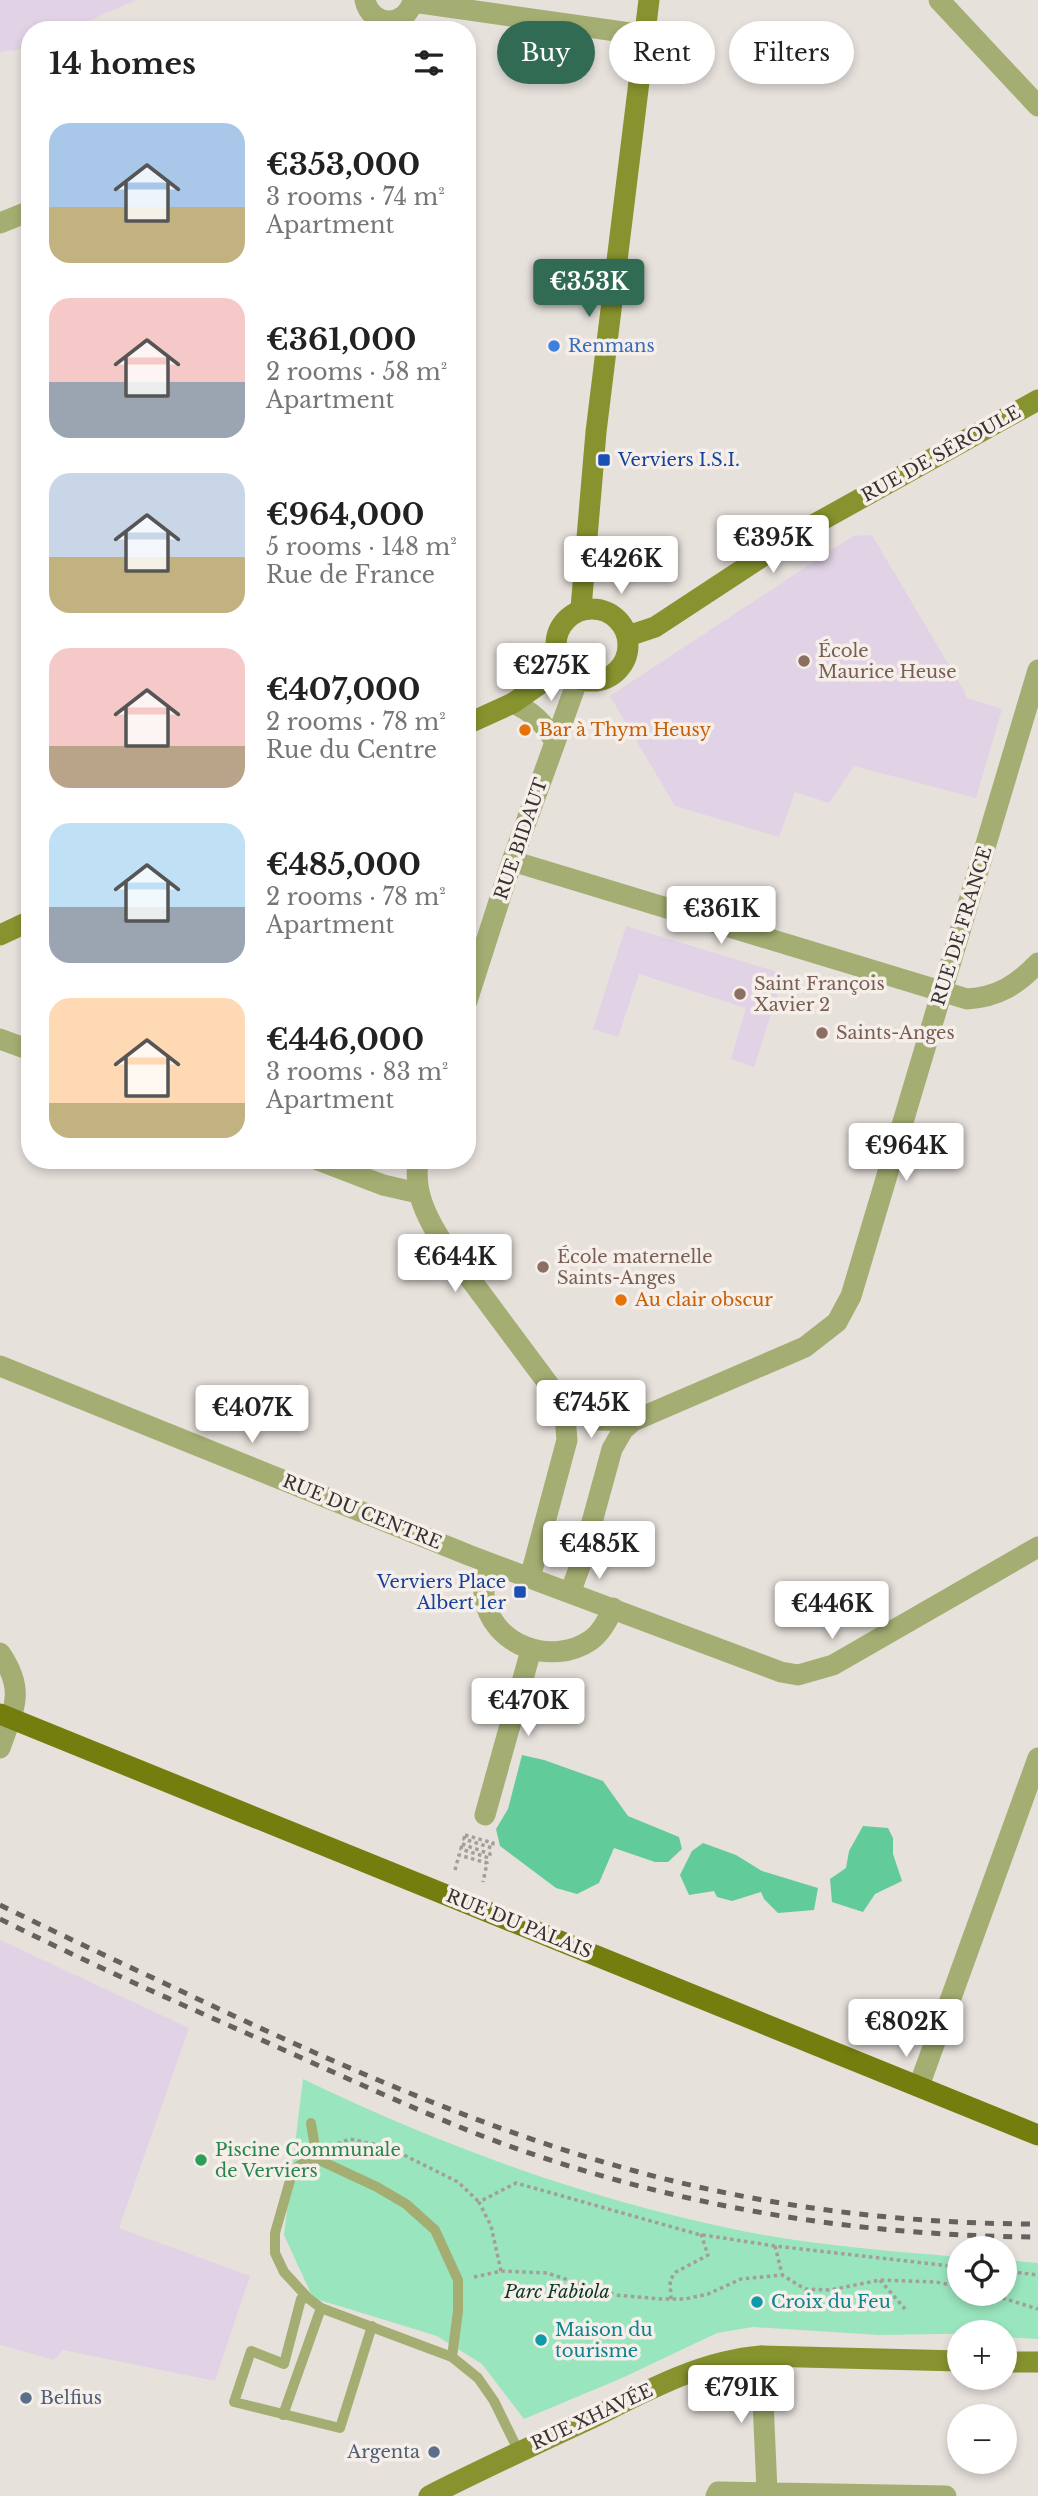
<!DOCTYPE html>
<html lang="en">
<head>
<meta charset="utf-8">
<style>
	:root { --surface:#fff; --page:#f6f6f6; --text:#222; --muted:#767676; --accent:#316b54 }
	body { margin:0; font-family:"Libre Baskerville",serif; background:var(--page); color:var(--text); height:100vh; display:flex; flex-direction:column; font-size:26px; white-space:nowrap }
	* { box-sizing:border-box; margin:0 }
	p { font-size:23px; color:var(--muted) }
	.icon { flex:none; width:38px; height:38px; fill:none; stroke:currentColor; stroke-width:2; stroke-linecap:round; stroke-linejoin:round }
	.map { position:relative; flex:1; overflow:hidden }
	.sheet { position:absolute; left:21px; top:21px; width:455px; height:1148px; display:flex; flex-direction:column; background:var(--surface); border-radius:28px; box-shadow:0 4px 10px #0003 }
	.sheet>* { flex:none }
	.top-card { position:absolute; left:497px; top:21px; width:436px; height:63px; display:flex; gap:14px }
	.fabs { position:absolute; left:947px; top:2236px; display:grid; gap:14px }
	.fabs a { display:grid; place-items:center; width:70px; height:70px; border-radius:50%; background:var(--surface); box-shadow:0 4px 10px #0003; font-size:35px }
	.price { position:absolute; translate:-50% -60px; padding:0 16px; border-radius:7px; background:#fff; color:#222; font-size:23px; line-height:46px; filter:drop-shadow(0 2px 4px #0008) }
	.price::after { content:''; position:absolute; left:50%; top:42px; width:21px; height:16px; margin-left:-10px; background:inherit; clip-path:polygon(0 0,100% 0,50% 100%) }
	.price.active { background:var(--accent); color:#fff }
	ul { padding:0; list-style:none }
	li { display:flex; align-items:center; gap:21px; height:175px; padding:0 28px }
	li span { display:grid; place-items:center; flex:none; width:196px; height:140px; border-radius:21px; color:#555 }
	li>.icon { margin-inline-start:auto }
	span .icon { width:84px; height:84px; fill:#fffc; stroke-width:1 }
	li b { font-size:30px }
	h2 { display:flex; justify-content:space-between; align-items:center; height:84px; padding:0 28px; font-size:30px }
	.chip { padding:0 24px; border-radius:32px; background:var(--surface); box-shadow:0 4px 10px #0003; font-size:24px; line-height:63px }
	.chip.active { background:var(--accent); color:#fff }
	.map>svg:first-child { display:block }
	.education { fill:#e1d2e5 }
	.green { fill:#99e5be }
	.forest { fill:#61cb9a }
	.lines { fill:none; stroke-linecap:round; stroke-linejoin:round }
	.path { stroke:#a39e9a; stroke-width:3.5; stroke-dasharray:3.5 3.5; stroke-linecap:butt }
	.lane { stroke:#a4ae72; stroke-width:10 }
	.street { stroke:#a4ae72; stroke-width:21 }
	.secondary { stroke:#87932e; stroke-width:21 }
	.primary { stroke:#737e0f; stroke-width:21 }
	.rail { stroke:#64615e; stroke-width:5; stroke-dasharray:9 9; stroke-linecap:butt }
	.shop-dot { fill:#3f7fe0; stroke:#f5eee9; stroke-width:2.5 }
	.transit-dot { fill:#1a4fb4; stroke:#f5eee9; stroke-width:2.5 }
	.education-dot { fill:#8d6e63; stroke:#f5eee9; stroke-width:2.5 }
	.food-dot { fill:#e8710a; stroke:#f5eee9; stroke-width:2.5 }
	.leisure-dot { fill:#2e9e5b; stroke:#f5eee9; stroke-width:2.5 }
	.culture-dot { fill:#0f9aa8; stroke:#f5eee9; stroke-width:2.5 }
	.service-dot { fill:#5c6f8a; stroke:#f5eee9; stroke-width:2.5 }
	.labels { text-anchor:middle; stroke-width:7; stroke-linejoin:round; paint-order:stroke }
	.shop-label { font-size:18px; fill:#366cbe; stroke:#f5eee9; text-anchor:start }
	.street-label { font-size:18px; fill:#363331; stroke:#f5eee9 }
	.transit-label { font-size:18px; fill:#164399; stroke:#f5eee9; text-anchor:start }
	.education-label { font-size:18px; fill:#785e54; stroke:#f5eee9; text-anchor:start }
	.food-label { font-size:18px; fill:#c56008; stroke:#f5eee9; text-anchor:start }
	.leisure-label { font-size:18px; fill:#27864d; stroke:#f5eee9; text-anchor:start }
	.park-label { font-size:18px; font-style:italic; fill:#093925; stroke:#f5eee9 }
	.culture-label { font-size:18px; fill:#0d838f; stroke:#f5eee9; text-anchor:start }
	.service-label { font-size:18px; fill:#4e5e75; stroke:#f5eee9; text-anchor:start }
</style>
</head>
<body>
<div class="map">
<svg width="1038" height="2496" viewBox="0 0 1038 2496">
	<rect width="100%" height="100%" fill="#e7e1dc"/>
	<path class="education" d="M 0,0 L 136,0 L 68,30 L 30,30 L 30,48 L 0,52 Z
		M 872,535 L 963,689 L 967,698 L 1002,709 L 976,798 L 854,766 L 829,803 L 795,792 L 779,837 L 675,806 L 610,696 L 853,536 Z
		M 626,926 L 784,974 L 754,1067 L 731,1059 L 746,1008 L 639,974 L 618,1037 L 593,1029 Z
		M 0,1940 L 189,2028 L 119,2228 L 250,2276 L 215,2381 L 63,2350 L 54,2360 L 0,2345 Z"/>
	<path class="green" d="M 303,2079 C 440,2145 584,2198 733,2229 C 808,2245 883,2250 959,2257 L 959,2294 L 1004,2294 L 1005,2260 L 1038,2263 L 1038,2339 L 1005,2337 L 1004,2333 L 879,2335 L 753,2327 L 717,2333 L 622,2378 L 524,2419 L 482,2364 L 437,2336 L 313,2298 L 284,2235 Z"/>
	<path class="forest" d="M 522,1755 L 544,1760 L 603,1781 L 628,1816 L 679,1837 L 682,1849 L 668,1862 L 655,1862 L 614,1848 L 599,1883 L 577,1894 L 556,1888 L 500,1846 L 496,1829 L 508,1809 Z
		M 863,1826 L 888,1828 L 893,1838 L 893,1854 L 902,1881 L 875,1894 L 863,1912 L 832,1902 L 830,1879 L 846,1868 L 849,1851 Z
		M 703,1843 L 736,1855 L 762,1871 L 818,1888 L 814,1910 L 778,1913 L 764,1899 L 761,1892 L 732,1901 L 717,1897 L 714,1891 L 689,1895 L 680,1875 L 692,1851 Z"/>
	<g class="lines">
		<path class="path" d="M 465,1835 L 493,1843 L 492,1848 L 464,1839 Z
			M 462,1844 L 490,1854 L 489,1858 L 461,1849 Z
			M 455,1870 L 459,1855 L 487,1863 L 483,1882
			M 331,2146 L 350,2139 L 373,2144 L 406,2156 L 458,2182 L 479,2202
			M 775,2246 L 782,2274
			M 501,2271 L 491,2226 L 479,2202 L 516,2183 L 697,2234 L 775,2246 L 959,2267
			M 1004,2271 L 1038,2275
			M 474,2277 L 501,2271 L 547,2273 L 615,2295 L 662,2299 L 685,2299 L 708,2294 L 741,2279 L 782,2275 L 805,2289 L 830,2290 L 880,2280 L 935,2282 L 959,2286
			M 880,2280 L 905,2309
			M 952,2285 L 959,2279
			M 989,2294 L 1038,2309
			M 671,2299 L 670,2280 L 676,2272 L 708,2255 L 701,2234"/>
		<path class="lane" d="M 311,2123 L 317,2159
			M 308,2298 L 301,2299 L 284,2364 L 251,2351 L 234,2402 L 340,2428 L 372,2326
			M 452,2357 L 458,2311 L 458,2280 L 435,2230 L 406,2204 L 377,2187 L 317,2159 L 308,2159 L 293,2170 L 275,2233 L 275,2253 L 284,2272 L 308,2298 L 321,2308 L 452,2357 L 478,2378 L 494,2401 L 519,2452
			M 283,2415 L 321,2308"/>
		<path class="street" d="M 365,0 C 371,28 407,28 413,0
			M 939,0 L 1038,106
			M 413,2 L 644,35
			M 0,223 L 30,211
			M 513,703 C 532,711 545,724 555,742
			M 512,861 L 967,999 C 998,997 1017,985 1038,963
			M 467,1001 L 512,861 L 578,679
			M 0,1039 L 30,1050
			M 318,1160 L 383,1185 L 418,1193
			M 418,1160 C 414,1190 424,1212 439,1237 L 564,1405 L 580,1414 L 598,1420 L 633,1421 L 805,1347 L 837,1322 L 851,1296 L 1038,670
			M 0,1366 L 471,1556 L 781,1672 L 798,1675 L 833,1665 L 1038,1547
			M 491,1564 C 488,1574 483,1585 484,1596 C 491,1646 552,1667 591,1640 C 602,1632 608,1620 613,1608
			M 530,1578 L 567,1440 L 564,1405
			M 570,1593 L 580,1566 L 612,1449 L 623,1430 L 633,1421
			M 0,1653 C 26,1691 14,1708 0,1748
			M 485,1815 L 531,1650
			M 919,2086 L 1038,1758
			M 761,2356 L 767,2491
			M 716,2496 L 718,2492 L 946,2496"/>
		<path class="secondary" d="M 581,608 L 596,432 L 649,0
			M556 645a36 36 0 1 1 72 0a36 36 0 1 1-72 0Z
			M 628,636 L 655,627 L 795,535 L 1038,400
			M 467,724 L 513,703 L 563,668
			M 0,935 L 30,921
			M 1004,2362 L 1038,2362
			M 429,2496 C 482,2469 536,2444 590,2419 C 645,2392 699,2361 761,2356 L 959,2361"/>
		<path class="primary" d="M 0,1714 L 1038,2135"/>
		<path class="rail" d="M 0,1905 C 77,1943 156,1979 234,2016 C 364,2076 496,2133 635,2171 C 765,2207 903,2224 1038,2224
			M 0,1919 C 84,1961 169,1999 255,2037 C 329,2070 402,2104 477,2134 C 656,2203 846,2236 1038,2237"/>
	</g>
	<circle class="shop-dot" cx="554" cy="346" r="7"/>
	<g class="transit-dot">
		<rect x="597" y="453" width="14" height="14" rx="3.5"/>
		<rect x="513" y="1585" width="14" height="14" rx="3.5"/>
	</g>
	<g class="education-dot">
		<circle cx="804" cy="661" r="7"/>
		<circle cx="740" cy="994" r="7"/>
		<circle cx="822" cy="1033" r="7"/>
		<circle cx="543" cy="1267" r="7"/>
	</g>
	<g class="food-dot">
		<circle cx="525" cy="730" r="7"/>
		<circle cx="621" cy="1300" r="7"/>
	</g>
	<circle class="leisure-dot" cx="201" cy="2160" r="7"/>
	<g class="culture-dot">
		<circle cx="757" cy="2302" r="7"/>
		<circle cx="541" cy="2340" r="7"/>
	</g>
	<g class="service-dot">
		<circle cx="26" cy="2398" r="7"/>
		<circle cx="434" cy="2452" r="7"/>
	</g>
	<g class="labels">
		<g class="shop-label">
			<text x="568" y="352">Renmans</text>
		</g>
		<g class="street-label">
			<text transform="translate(941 454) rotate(-29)" y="6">RUE DE SÉROULE</text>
			<text transform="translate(521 839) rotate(-71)" y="6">RUE BIDAUT</text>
			<text transform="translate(962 926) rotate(-73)" y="6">RUE DE FRANCE</text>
			<text transform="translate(362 1512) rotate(22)" y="6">RUE DU CENTRE</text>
			<text transform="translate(519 1924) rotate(22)" y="6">RUE DU PALAIS</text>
			<text transform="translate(592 2417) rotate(-25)" y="6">RUE XHAVÉE</text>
		</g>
		<g class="transit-label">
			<text x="618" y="466">Verviers I.S.I.</text>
			<text x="506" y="1588" text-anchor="end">Verviers Place<tspan x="506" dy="21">Albert 1er</tspan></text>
		</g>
		<g class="education-label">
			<text x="818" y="657">École<tspan x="818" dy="21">Maurice Heuse</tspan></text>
			<text x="754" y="990">Saint François<tspan x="754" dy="21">Xavier 2</tspan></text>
			<text x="836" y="1039">Saints-Anges</text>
			<text x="557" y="1263">École maternelle<tspan x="557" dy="21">Saints-Anges</tspan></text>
		</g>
		<g class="food-label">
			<text x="539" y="736">Bar à Thym Heusy</text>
			<text x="635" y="1306">Au clair obscur</text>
		</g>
		<g class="leisure-label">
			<text x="215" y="2156">Piscine Communale<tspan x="215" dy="21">de Verviers</tspan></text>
		</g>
		<g class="park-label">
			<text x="557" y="2298">Parc Fabiola</text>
		</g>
		<g class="culture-label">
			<text x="771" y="2308">Croix du Feu</text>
			<text x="555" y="2336">Maison du<tspan x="555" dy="21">tourisme</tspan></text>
		</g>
		<g class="service-label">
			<text x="40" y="2404">Belfius</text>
			<text x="420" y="2458" text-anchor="end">Argenta</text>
		</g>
	</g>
</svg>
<div class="fabs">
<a><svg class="icon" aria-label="locate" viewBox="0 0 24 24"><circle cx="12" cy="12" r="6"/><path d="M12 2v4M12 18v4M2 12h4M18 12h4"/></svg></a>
<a>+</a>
<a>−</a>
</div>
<b class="price active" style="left:589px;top:319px">€353K</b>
<b class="price" style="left:773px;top:575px">€395K</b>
<b class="price" style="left:621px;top:596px">€426K</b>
<b class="price" style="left:551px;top:703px">€275K</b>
<b class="price" style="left:721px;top:946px">€361K</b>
<b class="price" style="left:906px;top:1183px">€964K</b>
<b class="price" style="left:455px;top:1294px">€644K</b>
<b class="price" style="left:591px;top:1440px">€745K</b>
<b class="price" style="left:252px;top:1445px">€407K</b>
<b class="price" style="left:599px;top:1581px">€485K</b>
<b class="price" style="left:832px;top:1641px">€446K</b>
<b class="price" style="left:528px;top:1738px">€470K</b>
<b class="price" style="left:906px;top:2059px">€802K</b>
<b class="price" style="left:741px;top:2425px">€791K</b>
<div class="top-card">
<a class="chip active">Buy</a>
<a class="chip">Rent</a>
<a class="chip">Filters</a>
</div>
<section class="sheet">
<h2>14 homes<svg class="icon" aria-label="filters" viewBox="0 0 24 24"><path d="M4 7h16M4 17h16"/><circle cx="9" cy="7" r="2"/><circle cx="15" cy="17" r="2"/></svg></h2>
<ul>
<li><span style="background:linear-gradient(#a9c7e8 60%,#c2b280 0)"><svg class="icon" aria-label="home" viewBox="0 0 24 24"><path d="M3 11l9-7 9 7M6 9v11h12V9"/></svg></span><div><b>€353,000</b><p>3 rooms · 74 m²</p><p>Apartment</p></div></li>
<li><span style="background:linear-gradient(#f6c9c9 60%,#9aa5b1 0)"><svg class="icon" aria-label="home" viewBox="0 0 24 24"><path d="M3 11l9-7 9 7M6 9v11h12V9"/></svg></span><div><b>€361,000</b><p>2 rooms · 58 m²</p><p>Apartment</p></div></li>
<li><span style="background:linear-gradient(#c9d6e8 60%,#c2b280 0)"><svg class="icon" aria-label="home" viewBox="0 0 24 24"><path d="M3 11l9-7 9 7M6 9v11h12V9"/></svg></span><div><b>€964,000</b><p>5 rooms · 148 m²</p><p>Rue de France</p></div></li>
<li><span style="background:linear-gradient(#f6c9c9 70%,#b9a48a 0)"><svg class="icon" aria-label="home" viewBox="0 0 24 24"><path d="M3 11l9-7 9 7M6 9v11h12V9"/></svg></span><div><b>€407,000</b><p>2 rooms · 78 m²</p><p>Rue du Centre</p></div></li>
<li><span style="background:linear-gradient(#bfe0f5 60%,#9aa5b1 0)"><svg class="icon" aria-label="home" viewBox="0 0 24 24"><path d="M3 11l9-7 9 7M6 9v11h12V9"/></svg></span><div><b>€485,000</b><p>2 rooms · 78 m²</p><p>Apartment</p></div></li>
<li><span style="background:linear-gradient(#ffd9b3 75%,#c2b280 0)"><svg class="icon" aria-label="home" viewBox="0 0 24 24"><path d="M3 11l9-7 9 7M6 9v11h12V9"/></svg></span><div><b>€446,000</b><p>3 rooms · 83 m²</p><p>Apartment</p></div></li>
</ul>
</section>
</div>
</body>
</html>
